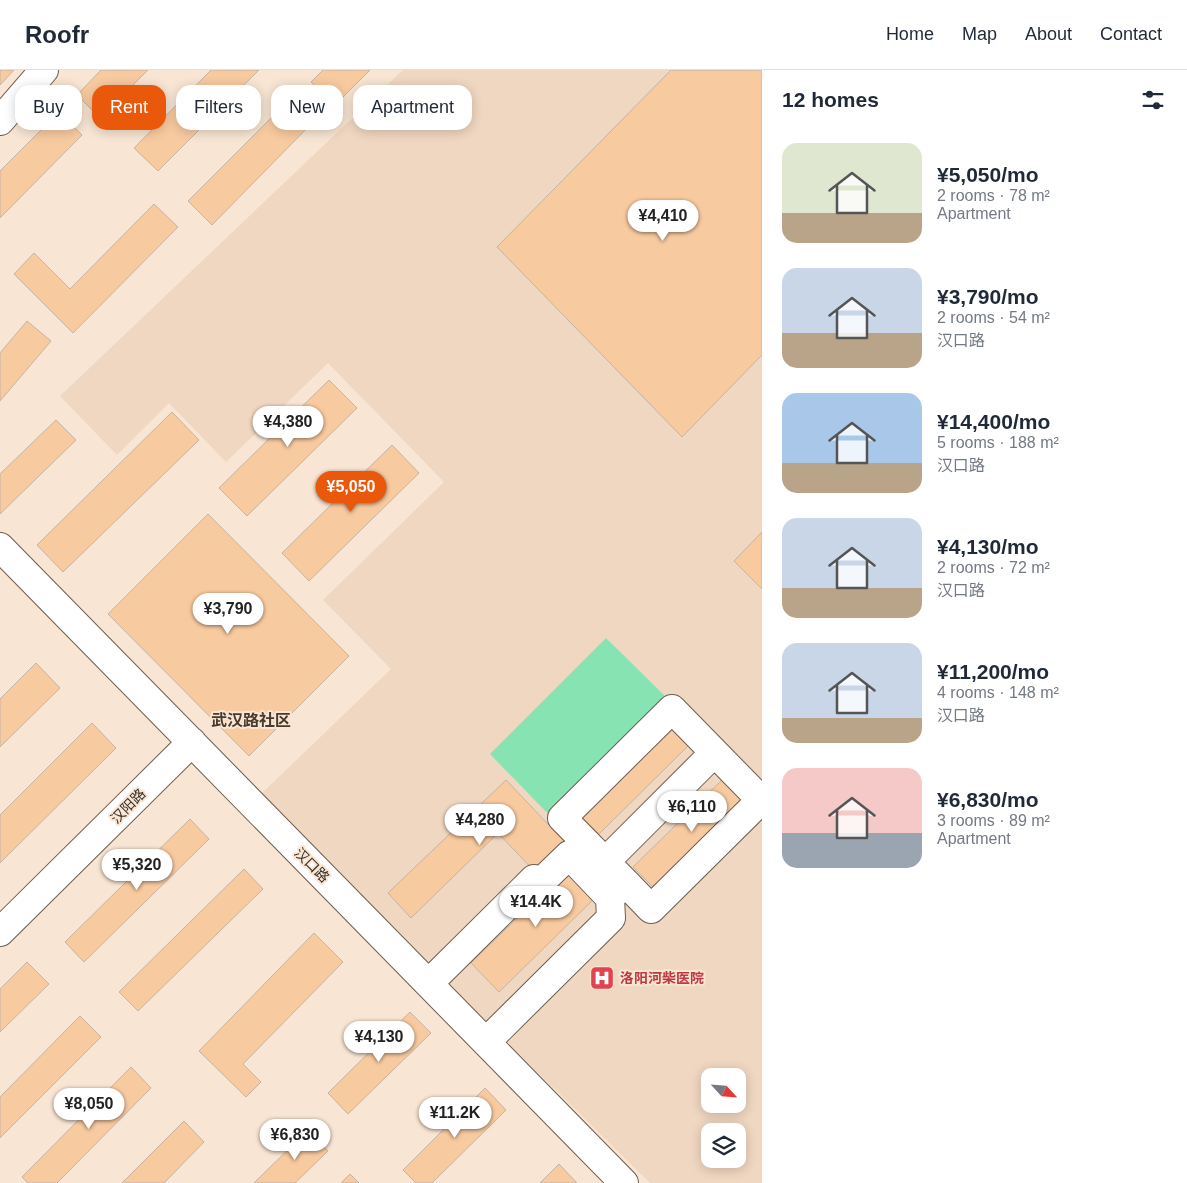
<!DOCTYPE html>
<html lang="en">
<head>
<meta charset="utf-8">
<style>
	:root { --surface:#fff; --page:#f6f6f7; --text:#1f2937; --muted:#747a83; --line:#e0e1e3; --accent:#ea580c }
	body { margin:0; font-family:Arial,"Noto Sans SC",sans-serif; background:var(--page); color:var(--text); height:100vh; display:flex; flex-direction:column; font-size:19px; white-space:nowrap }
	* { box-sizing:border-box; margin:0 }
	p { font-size:16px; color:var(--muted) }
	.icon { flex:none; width:28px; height:28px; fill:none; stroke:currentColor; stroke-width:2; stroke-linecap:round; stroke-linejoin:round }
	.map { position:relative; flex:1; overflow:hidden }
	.drawer { display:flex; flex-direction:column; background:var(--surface); width:425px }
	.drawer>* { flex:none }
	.banner { position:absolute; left:15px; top:15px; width:475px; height:45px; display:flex; gap:10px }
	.needle { width:32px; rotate:116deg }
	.buttons { position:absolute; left:701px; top:998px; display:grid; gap:10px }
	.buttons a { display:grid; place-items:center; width:45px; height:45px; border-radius:10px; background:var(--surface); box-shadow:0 2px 12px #0003; font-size:25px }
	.price { position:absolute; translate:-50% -42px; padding:0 11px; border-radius:18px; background:#fff; color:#222; font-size:16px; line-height:32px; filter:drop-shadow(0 1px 2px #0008) }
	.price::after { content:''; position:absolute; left:50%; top:30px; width:15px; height:11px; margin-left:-8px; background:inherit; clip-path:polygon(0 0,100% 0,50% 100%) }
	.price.current { background:var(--accent); color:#fff }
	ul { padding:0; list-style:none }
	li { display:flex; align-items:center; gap:15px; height:125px; padding:0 20px }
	li span { display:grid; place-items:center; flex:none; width:140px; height:100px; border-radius:15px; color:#555 }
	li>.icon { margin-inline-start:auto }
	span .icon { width:60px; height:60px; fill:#fffc; stroke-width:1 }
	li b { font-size:21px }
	h2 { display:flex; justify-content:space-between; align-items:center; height:60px; padding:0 20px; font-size:21px }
	.tag { padding:0 18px; border-radius:15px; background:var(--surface); box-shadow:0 2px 12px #0003; font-size:18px; line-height:45px }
	.tag.current { background:var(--accent); color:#fff }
	header { display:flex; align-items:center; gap:30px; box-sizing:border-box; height:70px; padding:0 25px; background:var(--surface); border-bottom:1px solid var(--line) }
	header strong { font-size:24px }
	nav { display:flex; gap:28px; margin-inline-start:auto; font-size:18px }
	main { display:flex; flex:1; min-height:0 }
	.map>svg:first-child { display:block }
	.built { fill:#f0d7c1; fill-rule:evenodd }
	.green { fill:#88e3b3 }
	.building { fill:#f8caa0; stroke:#c6b3a3 }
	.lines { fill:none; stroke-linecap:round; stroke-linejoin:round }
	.minor-casing { stroke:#6d5d4e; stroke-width:30 }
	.minor { stroke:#fff; stroke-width:28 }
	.labels { text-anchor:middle; stroke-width:4; stroke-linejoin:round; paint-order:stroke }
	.street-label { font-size:14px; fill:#342d26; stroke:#f8e5d3 }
	.health-label { font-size:14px; font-weight:bold; fill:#be3a42; stroke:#f8e5d3; text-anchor:start }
	.quarter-label { font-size:16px; font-weight:bold; fill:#48392b; stroke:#f8e5d3 }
</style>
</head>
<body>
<header>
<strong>Roofr</strong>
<nav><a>Home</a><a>Map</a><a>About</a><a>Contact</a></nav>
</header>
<main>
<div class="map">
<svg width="762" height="1113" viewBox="0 0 762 1113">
	<rect width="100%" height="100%" fill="#f8e5d3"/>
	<path class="built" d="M 403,0 L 762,0 L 762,1113 L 650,1113 L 258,727 L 391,599 L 323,530 L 444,412 L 328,293 L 226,392 L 169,333 L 117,385 L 60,326 ZM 710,1006 L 738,1006 L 738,1034 L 710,1034 ZM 710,1061 L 738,1061 L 738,1089 L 710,1089 Z"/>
	<path class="green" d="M 606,568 L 672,633 L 554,750 L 490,684 Z"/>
	<path class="building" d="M 0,0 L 14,0 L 0,15 Z
		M 101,0 L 148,0 L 100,48 L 77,25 Z
		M 211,0 L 259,0 L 158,101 L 134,78 Z
		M 323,0 L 370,0 L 335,35 L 311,12 Z
		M 671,0 L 762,0 L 762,285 L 682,367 L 497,177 Z
		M 293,26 L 316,49 L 212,155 L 188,131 Z
		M 59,42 L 82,65 L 0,148 L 0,101 Z
		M 154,134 L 178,157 L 73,263 L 14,204 L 34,183 L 70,219 Z
		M 27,251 L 51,271 L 0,331 L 0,283 Z
		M 329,310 L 357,338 L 247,446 L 219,418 Z
		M 172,342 L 199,370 L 63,502 L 37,475 Z
		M 56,350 L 76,370 L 0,444 L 0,404 Z
		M 392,375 L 419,403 L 309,511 L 282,483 Z
		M 208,444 L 349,586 L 249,686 L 108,544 Z
		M 762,462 L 762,519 L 734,491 Z
		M 36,593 L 60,618 L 0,677 L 0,629 Z
		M 671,647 L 694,670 L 599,764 L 576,741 Z
		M 92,653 L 116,678 L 0,793 L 0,745 Z
		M 728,704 L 751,728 L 657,821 L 633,797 Z
		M 506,710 L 566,773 L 535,802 L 498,763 L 411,848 L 388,823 Z
		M 190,749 L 209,769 L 84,892 L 65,872 Z
		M 573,794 L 601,822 L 499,922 L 471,893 Z
		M 244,799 L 263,819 L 138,941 L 119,922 Z
		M 314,863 L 343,892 L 243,994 L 261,1012 L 246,1027 L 199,981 Z
		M 27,892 L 49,914 L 0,962 L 0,919 Z
		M 410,942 L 431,963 L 348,1044 L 328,1023 Z
		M 80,946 L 101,967 L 0,1068 L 0,1027 Z
		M 131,997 L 151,1018 L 57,1113 L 28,1113 L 22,1107 Z
		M 485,1018 L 506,1040 L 432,1113 L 416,1113 L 403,1100 Z
		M 184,1051 L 204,1072 L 164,1113 L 122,1113 Z
		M 308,1060 L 328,1081 L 295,1113 L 254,1113 Z
		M 559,1094 L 577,1113 L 540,1113 Z
		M 350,1104 L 359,1113 L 341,1113 Z"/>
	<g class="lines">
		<defs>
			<path id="minor" d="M 0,51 L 44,0
				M 0,477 L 624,1113
				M 605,792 L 714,683
				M 0,862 L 192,672
				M 429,913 L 534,809 L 539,814 L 569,785 L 610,828
				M 486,972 L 611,848 L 610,828 L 625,812 L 562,748 L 672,639 L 761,730 L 651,839 L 625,812"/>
		</defs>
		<use href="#minor" class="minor-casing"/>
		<use href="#minor" class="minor"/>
	</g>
	<defs>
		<symbol id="hospital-square" viewBox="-11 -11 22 22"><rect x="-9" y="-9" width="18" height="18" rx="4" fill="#e0444e" stroke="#f8e5d3"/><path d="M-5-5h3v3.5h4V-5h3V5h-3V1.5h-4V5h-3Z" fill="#fff"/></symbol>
	</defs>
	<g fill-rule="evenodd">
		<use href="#hospital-square" x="588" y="894" width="28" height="28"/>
	</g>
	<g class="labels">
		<g class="street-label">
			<text transform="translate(128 736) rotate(-45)" y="5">汉阳路</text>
			<text transform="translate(312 795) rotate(45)" y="5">汉口路</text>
		</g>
		<g class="health-label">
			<text x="620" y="913">洛阳河柴医院</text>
		</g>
		<g class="quarter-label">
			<text x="251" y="656">武汉路社区</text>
		</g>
	</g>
</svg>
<div class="buttons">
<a><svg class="needle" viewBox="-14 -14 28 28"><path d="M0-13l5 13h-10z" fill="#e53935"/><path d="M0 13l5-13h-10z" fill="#747a83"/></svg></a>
<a><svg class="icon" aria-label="layers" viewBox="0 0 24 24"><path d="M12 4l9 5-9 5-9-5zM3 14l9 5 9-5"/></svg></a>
</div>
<b class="price" style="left:663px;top:172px">¥4,410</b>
<b class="price" style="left:288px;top:378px">¥4,380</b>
<b class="price current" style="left:351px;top:443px">¥5,050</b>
<b class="price" style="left:228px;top:565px">¥3,790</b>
<b class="price" style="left:692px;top:763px">¥6,110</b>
<b class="price" style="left:480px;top:776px">¥4,280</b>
<b class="price" style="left:137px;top:821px">¥5,320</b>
<b class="price" style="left:536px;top:858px">¥14.4K</b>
<b class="price" style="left:379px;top:993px">¥4,130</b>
<b class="price" style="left:89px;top:1060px">¥8,050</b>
<b class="price" style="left:455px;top:1069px">¥11.2K</b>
<b class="price" style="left:295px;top:1091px">¥6,830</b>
<div class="banner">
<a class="tag">Buy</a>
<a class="tag current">Rent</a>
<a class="tag">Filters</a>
<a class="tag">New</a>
<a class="tag">Apartment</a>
</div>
</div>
<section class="drawer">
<h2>12 homes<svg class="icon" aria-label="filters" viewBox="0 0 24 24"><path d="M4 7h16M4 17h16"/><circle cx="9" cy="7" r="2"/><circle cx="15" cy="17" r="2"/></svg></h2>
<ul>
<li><span style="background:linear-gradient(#dfe7d0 70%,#b9a48a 0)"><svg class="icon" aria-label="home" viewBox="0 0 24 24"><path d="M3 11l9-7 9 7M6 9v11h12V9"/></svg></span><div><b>¥5,050/mo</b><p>2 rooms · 78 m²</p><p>Apartment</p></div></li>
<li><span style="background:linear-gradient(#c9d6e8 65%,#b9a48a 0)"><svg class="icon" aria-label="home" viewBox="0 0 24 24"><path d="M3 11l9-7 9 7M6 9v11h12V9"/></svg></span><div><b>¥3,790/mo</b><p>2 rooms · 54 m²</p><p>汉口路</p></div></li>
<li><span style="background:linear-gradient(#a9c7e8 70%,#b9a48a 0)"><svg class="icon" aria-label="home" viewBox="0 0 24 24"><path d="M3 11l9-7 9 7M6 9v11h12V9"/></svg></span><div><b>¥14,400/mo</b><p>5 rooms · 188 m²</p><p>汉口路</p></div></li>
<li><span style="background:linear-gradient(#c9d6e8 70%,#b9a48a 0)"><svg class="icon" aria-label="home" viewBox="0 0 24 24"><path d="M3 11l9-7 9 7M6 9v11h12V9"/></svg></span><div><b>¥4,130/mo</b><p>2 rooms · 72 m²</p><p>汉口路</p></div></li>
<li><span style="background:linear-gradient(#c9d6e8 75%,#b9a48a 0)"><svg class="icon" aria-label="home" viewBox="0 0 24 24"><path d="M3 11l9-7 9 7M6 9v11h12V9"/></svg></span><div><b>¥11,200/mo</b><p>4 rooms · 148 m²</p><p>汉口路</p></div></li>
<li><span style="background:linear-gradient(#f6c9c9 65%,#9aa5b1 0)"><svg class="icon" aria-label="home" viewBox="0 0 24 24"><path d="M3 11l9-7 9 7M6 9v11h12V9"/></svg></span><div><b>¥6,830/mo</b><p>3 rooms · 89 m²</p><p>Apartment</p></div></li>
</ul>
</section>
</main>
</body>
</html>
